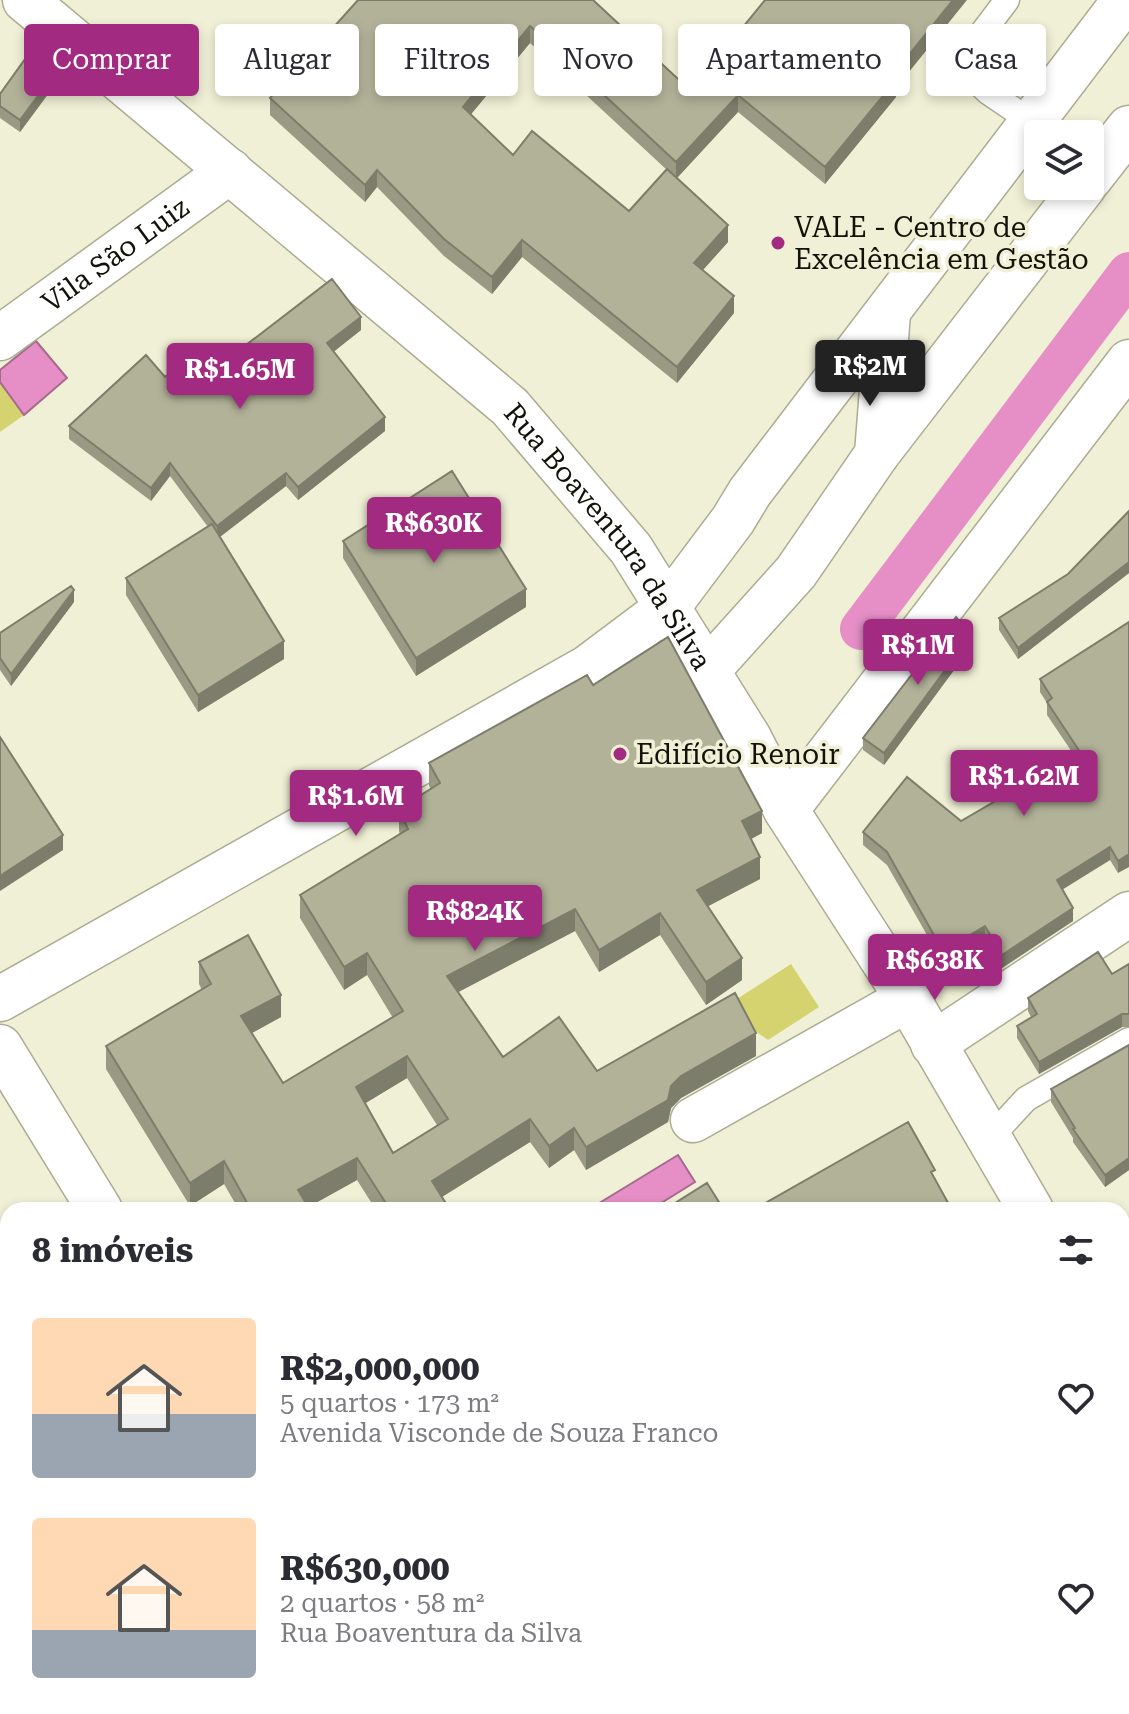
<!DOCTYPE html>
<html lang="pt">
<head>
<meta charset="utf-8">
<style>
	:root { --surface:#fff; --page:#f7f7f7; --text:#2b2b33; --muted:#7c7c81; --accent:#a32a81 }
	body { margin:0; font-family:"Roboto Serif",serif; background:var(--page); color:var(--text); height:100vh; display:flex; flex-direction:column; font-size:30px; white-space:nowrap }
	* { box-sizing:border-box; margin:0 }
	p { font-size:26px; color:var(--muted) }
	.icon { flex:none; width:44px; height:44px; fill:none; stroke:currentColor; stroke-width:2; stroke-linecap:round; stroke-linejoin:round }
	.map { position:relative; flex:1; overflow:hidden }
	.panel { position:absolute; left:0px; top:1202px; width:1130px; height:512px; display:flex; flex-direction:column; background:var(--surface); border-radius:24px 24px 0 0; box-shadow:0 4px 12px #0003 }
	.panel>* { flex:none }
	.banner { position:absolute; left:24px; top:24px; width:1082px; height:72px; display:flex; gap:16px }
	.controls { position:absolute; left:1024px; top:120px; display:grid; gap:16px }
	.controls a { display:grid; place-items:center; width:80px; height:80px; border-radius:8px; background:var(--surface); box-shadow:0 4px 12px #0003; font-size:40px }
	.price { position:absolute; translate:-50% -68px; padding:0 18px; border-radius:8px; background:var(--accent); color:#fff; font-size:26px; line-height:52px; filter:drop-shadow(0 2px 4px #0008) }
	.price::after { content:''; position:absolute; left:50%; top:48px; width:24px; height:18px; margin-left:-12px; background:inherit; clip-path:polygon(0 0,100% 0,50% 100%) }
	.price.on { background:#222; color:#fff }
	ul { padding:0; list-style:none }
	li { display:flex; align-items:center; gap:24px; height:200px; padding:0 32px }
	li span { display:grid; place-items:center; flex:none; width:224px; height:160px; border-radius:8px; color:#555 }
	li>.icon { margin-inline-start:auto }
	span .icon { width:96px; height:96px; fill:#fffc; stroke-width:1 }
	li b { font-size:34px }
	h2 { display:flex; justify-content:space-between; align-items:center; height:96px; padding:0 32px; font-size:34px }
	.tag { padding:0 28px; border-radius:8px; background:var(--surface); box-shadow:0 4px 12px #0003; font-size:28px; line-height:72px }
	.tag.on { background:var(--accent); color:#fff }
	.map>svg:first-child { display:block }
	.green { fill:#d4d370 }
	.water { fill:#e58fc6; stroke:#a66a8d; stroke-width:2 }
	.lines { fill:none; stroke-linecap:round; stroke-linejoin:round }
	.canal { stroke:#e58fc6; stroke-width:42 }
	.lane-casing { stroke:#abac92; stroke-width:27 }
	.street-casing { stroke:#abac92; stroke-width:47 }
	.secondary-casing { stroke:#abac92; stroke-width:47 }
	.lane { stroke:#fff; stroke-width:24 }
	.street { stroke:#fff; stroke-width:44 }
	.secondary { stroke:#fff; stroke-width:44 }
	.wall { fill:#999984; fill-rule:evenodd }
	.shaded-wall { fill:#7d7d6b }
	.building { fill:#b2b299; stroke:#7d7d6b; stroke-width:2; fill-rule:evenodd }
	.poi-dot { fill:#a32a81; stroke:#f0f0d6; stroke-width:3 }
	.labels { text-anchor:middle; stroke-width:7; stroke-linejoin:round; paint-order:stroke }
	.poi-label { font-size:28px; fill:#121209; stroke:#f0f0d6; text-anchor:start }
	.street-label { font-size:28px; fill:#121209; stroke:#f0f0d6 }
</style>
</head>
<body>
<div class="map">
<svg width="1129" height="1714" viewBox="0 0 1129 1714">
	<rect width="100%" height="100%" fill="#f0f0d6"/>
	<path class="green" d="M 0,382 L 24,415 L 0,432 Z
		M 791,964 L 819,1007 L 768,1040 L 723,1008 Z"/>
	<path class="water" d="M 36,341 L 67,378 L 24,415 L 0,382 L 0,370 Z
		M 678,1155 L 695,1182 L 650,1210 L 599,1210 L 596,1205 Z"/>
	<g class="lines">
		<path class="canal" d="M 861,629 L 1129,273"/>
		<defs>
			<path id="lane" d="M 1007,0 L 970,49 L 966,71 L 988,92 L 1032,122
				M 991,1137 L 1026,1099 L 1129,1040"/>
			<g id="street">
				<path id="s1" d="M 0,338 L 230,171"/>
				<path d="M 933,1044 L 1129,914"/>
				<path d="M 0,1047 L 100,1210"/>
				<path d="M 693,1120 L 908,999"/>
				<path d="M 402,1706 L 406,1714"/>
				<path d="M 578,1714 L 592,1706"/>
			</g>
			<g id="secondary">
				<path id="s2" d="M 25,0 L 510,407 L 631,549 L 749,738 L 786,810 L 908,999 L 1031,1210"/>
				<path d="M 1090,178 L 1129,128"/>
				<path d="M 877,454 L 888,313"/>
				<path d="M 706,672 L 796,572 L 877,454 L 1084,186"/>
				<path d="M 786,810 L 1129,362"/>
				<path d="M 0,999 L 587,668 L 667,608 L 733,520 L 750,492 L 1125,0"/>
				<path d="M 1122,1375 L 1129,1388"/>
			</g>
		</defs>
		<use href="#lane" class="lane-casing"/>
		<use href="#street" class="street-casing"/>
		<use href="#secondary" class="secondary-casing"/>
		<use href="#lane" class="lane"/>
		<use href="#street" class="street"/>
		<use href="#secondary" class="secondary"/>
	</g>
	<path class="wall" d="M 593,0 L 691,91 L 896,88 L 896,97 L 825,184 L 738,112 L 677,178 L 728,242 L 702,271 L 734,313 L 677,383 L 522,257 L 492,294 L 444,256 L 377,187 L 365,202 L 270,115 L 270,98 ZM 530,43 L 667,170 L 629,211 L 513,155 L 471,114 Z
		M 54,86 L 20,132 L 0,118 L 0,94 Z
		M 361,330 L 333,352 L 385,431 L 298,500 L 286,486 L 220,537 L 284,659 L 198,712 L 126,595 L 126,578 L 208,527 L 170,476 L 151,501 L 69,439 L 69,426 L 165,377 L 220,365 Z
		M 1129,511 L 1129,573 L 1018,659 L 999,630 L 999,618 L 1068,574 Z
		M 343,541 L 526,607 L 416,676 L 343,558 Z
		M 74,602 L 11,686 L 0,670 L 0,633 Z
		M 1129,622 L 1118,873 L 1110,860 L 1062,889 L 1073,921 L 1002,968 L 985,938 L 943,963 L 887,865 L 863,845 L 863,832 L 961,821 L 1074,755 L 1047,715 L 1047,703 L 1040,692 L 1040,679 Z
		M 971,647 L 884,765 L 863,750 L 863,738 Z
		M 593,685 L 762,833 L 751,839 L 760,879 L 708,906 L 742,980 L 706,1005 L 660,935 L 599,972 L 575,931 L 458,992 L 503,1057 L 597,1071 L 756,1056 L 681,1098 L 671,1108 L 668,1122 L 586,1170 L 574,1150 L 549,1168 L 530,1142 L 442,1197 L 450,1210 L 376,1210 L 357,1180 L 308,1207 L 310,1210 L 239,1210 L 224,1184 L 190,1206 L 106,1069 L 106,1046 L 202,990 L 199,984 L 199,962 L 281,1017 L 252,1033 L 283,1083 L 393,1018 L 367,975 L 344,990 L 300,918 L 300,895 L 400,834 L 399,831 L 399,809 L 431,789 L 429,786 L 429,763 ZM 407,1078 L 437,1125 L 393,1153 L 365,1103 Z
		M 1129,964 L 1129,1027 L 1122,1027 L 1039,1074 L 1017,1038 L 1017,1026 L 1031,1017 L 1028,1011 L 1028,998 L 1112,974 Z
		M 1129,1045 L 1129,1170 L 1105,1187 L 1073,1142 L 1073,1138 L 1051,1102 L 1051,1089 Z
		M 697,1706 L 1122,1706 L 1129,1714 L 702,1714 Z"/>
	<path class="shaded-wall" d="M 953,0 L 967,0 L 896,88 L 896,97 L 825,184 L 825,167 L 892,76 Z
		M 530,26 L 530,43 L 463,124 L 463,107 Z
		M 54,74 L 54,86 L 20,132 L 20,120 Z
		M 738,95 L 738,112 L 676,179 L 676,162 Z
		M 377,170 L 377,187 L 365,202 L 365,185 Z
		M 728,225 L 728,242 L 694,280 L 694,263 Z
		M 522,240 L 522,257 L 492,294 L 492,277 Z
		M 734,296 L 734,313 L 677,383 L 677,367 Z
		M 361,317 L 361,330 L 327,357 L 327,343 Z
		M 385,417 L 385,431 L 298,500 L 298,487 Z
		M 170,463 L 170,476 L 151,501 L 151,488 Z
		M 286,473 L 286,486 L 217,539 L 217,526 Z
		M 1129,562 L 1129,573 L 1018,659 L 1018,648 Z
		M 526,589 L 526,607 L 416,676 L 416,658 Z
		M 74,590 L 74,602 L 11,686 L 11,674 Z
		M 971,635 L 971,647 L 884,765 L 884,753 Z
		M 284,641 L 284,659 L 198,712 L 198,695 Z
		M 762,811 L 762,833 L 742,844 L 742,821 Z
		M 63,835 L 63,850 L 0,891 L 0,876 Z
		M 1110,847 L 1110,860 L 1057,893 L 1057,880 Z
		M 1129,854 L 1129,867 L 1118,873 L 1118,861 Z
		M 760,857 L 760,879 L 697,912 L 697,890 Z
		M 1073,908 L 1073,921 L 1002,968 L 1002,955 Z
		M 575,909 L 575,931 L 447,998 L 447,976 Z
		M 660,913 L 660,935 L 599,972 L 599,950 Z
		M 985,926 L 985,938 L 943,963 L 943,951 Z
		M 367,953 L 367,975 L 344,990 L 344,967 Z
		M 742,958 L 742,980 L 706,1005 L 706,982 Z
		M 281,995 L 281,1017 L 241,1039 L 241,1016 Z
		M 1122,1014 L 1122,1027 L 1039,1074 L 1039,1062 Z
		M 756,1033 L 756,1056 L 681,1098 L 671,1108 L 668,1122 L 586,1170 L 586,1147 L 671,1086 L 681,1076 Z
		M 407,1056 L 407,1078 L 356,1109 L 356,1087 Z
		M 530,1119 L 530,1142 L 432,1203 L 432,1181 Z
		M 574,1128 L 574,1150 L 549,1168 L 549,1146 Z
		M 357,1158 L 357,1180 L 303,1210 L 298,1190 Z
		M 1129,1158 L 1129,1170 L 1105,1187 L 1105,1175 Z
		M 224,1161 L 224,1184 L 190,1206 L 190,1183 Z
		M 59,1706 L 82,1706 L 68,1714 L 59,1714 Z"/>
	<path class="building" d="M 358,0 L 593,0 L 691,91 L 765,0 L 953,0 L 892,76 L 896,80 L 825,167 L 738,95 L 676,162 L 530,26 L 463,107 L 513,155 L 532,131 L 629,211 L 667,169 L 728,225 L 694,263 L 734,296 L 677,367 L 522,240 L 492,277 L 444,239 L 377,170 L 365,185 L 270,98 Z
		M 28,55 L 54,74 L 20,120 L 0,106 L 0,94 Z
		M 332,279 L 361,317 L 327,343 L 385,417 L 298,487 L 286,473 L 217,526 L 170,463 L 151,488 L 69,426 L 146,355 L 165,377 L 206,346 L 220,365 Z
		M 452,471 L 526,589 L 416,658 L 343,541 Z
		M 1129,511 L 1129,562 L 1018,648 L 999,618 L 1068,574 Z
		M 212,524 L 284,641 L 198,695 L 126,578 Z
		M 71,586 L 74,590 L 11,674 L 0,658 L 0,633 Z
		M 956,617 L 971,635 L 884,753 L 863,738 Z
		M 1129,622 L 1129,854 L 1118,861 L 1110,847 L 1057,880 L 1073,908 L 1002,955 L 985,926 L 943,951 L 887,852 L 863,832 L 907,777 L 961,821 L 1080,752 L 1047,702 L 1052,698 L 1040,679 Z
		M 668,637 L 762,811 L 742,821 L 760,857 L 697,890 L 742,958 L 706,982 L 660,913 L 599,950 L 575,909 L 447,976 L 503,1057 L 559,1017 L 597,1071 L 735,993 L 756,1033 L 681,1076 L 671,1086 L 668,1100 L 586,1147 L 574,1128 L 549,1146 L 530,1119 L 432,1181 L 450,1210 L 395,1210 L 392,1206 L 389,1208 L 357,1158 L 298,1190 L 310,1210 L 251,1210 L 224,1161 L 190,1183 L 106,1046 L 211,984 L 199,962 L 248,935 L 281,995 L 241,1016 L 283,1083 L 403,1011 L 367,953 L 344,967 L 300,895 L 408,829 L 399,809 L 440,783 L 429,763 L 587,675 L 593,685 ZM 407,1056 L 448,1119 L 393,1153 L 356,1087 Z
		M 0,737 L 63,835 L 0,876 Z
		M 1098,952 L 1112,974 L 1129,964 L 1129,1014 L 1122,1014 L 1039,1062 L 1017,1026 L 1037,1014 L 1028,998 Z
		M 1129,1045 L 1129,1158 L 1105,1175 L 1073,1129 L 1075,1128 L 1051,1089 Z
		M 908,1122 L 935,1170 L 931,1172 L 952,1210 L 753,1210 Z
		M 707,1183 L 724,1210 L 664,1210 Z
		M 1122,1491 L 1129,1503 L 1129,1714 L 710,1714 L 705,1706 L 1122,1706 Z
		M 8,1610 L 8,1706 L 60,1706 L 65,1714 L 0,1714 L 0,1615 Z
		M 609,1707 L 613,1714 L 599,1714 Z"/>
	<g class="poi-dot">
		<circle cx="778" cy="243" r="8"/>
		<circle cx="620" cy="754" r="8"/>
	</g>
	<g class="labels">
		<g class="poi-label">
			<text x="794" y="237">VALE - Centro de<tspan x="794" dy="32">Excelência em Gestão</tspan></text>
			<text x="636" y="764">Edifício Renoir</text>
		</g>
		<g class="street-label">
			<text dy="10" stroke="none"><textPath href="#s1" startOffset="142">Vila São Luiz</textPath></text>
			<text dy="10" stroke="none"><textPath href="#s2" startOffset="796">Rua Boaventura da Silva</textPath></text>
		</g>
	</g>
</svg>
<div class="controls">
<a><svg class="icon" aria-label="layers" viewBox="0 0 24 24"><path d="M12 4l9 5-9 5-9-5zM3 14l9 5 9-5"/></svg></a>
</div>
<b class="price on" style="left:870px;top:408px">R$2M</b>
<b class="price" style="left:240px;top:411px">R$1.65M</b>
<b class="price" style="left:434px;top:565px">R$630K</b>
<b class="price" style="left:918px;top:687px">R$1M</b>
<b class="price" style="left:1024px;top:818px">R$1.62M</b>
<b class="price" style="left:356px;top:838px">R$1.6M</b>
<b class="price" style="left:475px;top:953px">R$824K</b>
<b class="price" style="left:935px;top:1002px">R$638K</b>
<div class="banner">
<a class="tag on">Comprar</a>
<a class="tag">Alugar</a>
<a class="tag">Filtros</a>
<a class="tag">Novo</a>
<a class="tag">Apartamento</a>
<a class="tag">Casa</a>
</div>
<section class="panel">
<h2>8 imóveis<svg class="icon" aria-label="filters" viewBox="0 0 24 24"><path d="M4 7h16M4 17h16"/><circle cx="9" cy="7" r="2"/><circle cx="15" cy="17" r="2"/></svg></h2>
<ul>
<li><span style="background:linear-gradient(#ffd9b3 60%,#9aa5b1 0)"><svg class="icon" aria-label="home" viewBox="0 0 24 24"><path d="M3 11l9-7 9 7M6 9v11h12V9"/></svg></span><div><b>R$2,000,000</b><p>5 quartos · 173 m²</p><p>Avenida Visconde de Souza Franco</p></div><svg class="icon" aria-label="heart" viewBox="0 0 24 24"><path d="M12 20l-8-8c-3-5 5-10 8-4 3-6 11-1 8 4z"/></svg></li>
<li><span style="background:linear-gradient(#ffd9b3 70%,#9aa5b1 0)"><svg class="icon" aria-label="home" viewBox="0 0 24 24"><path d="M3 11l9-7 9 7M6 9v11h12V9"/></svg></span><div><b>R$630,000</b><p>2 quartos · 58 m²</p><p>Rua Boaventura da Silva</p></div><svg class="icon" aria-label="heart" viewBox="0 0 24 24"><path d="M12 20l-8-8c-3-5 5-10 8-4 3-6 11-1 8 4z"/></svg></li>
</ul>
</section>
</div>
</body>
</html>
